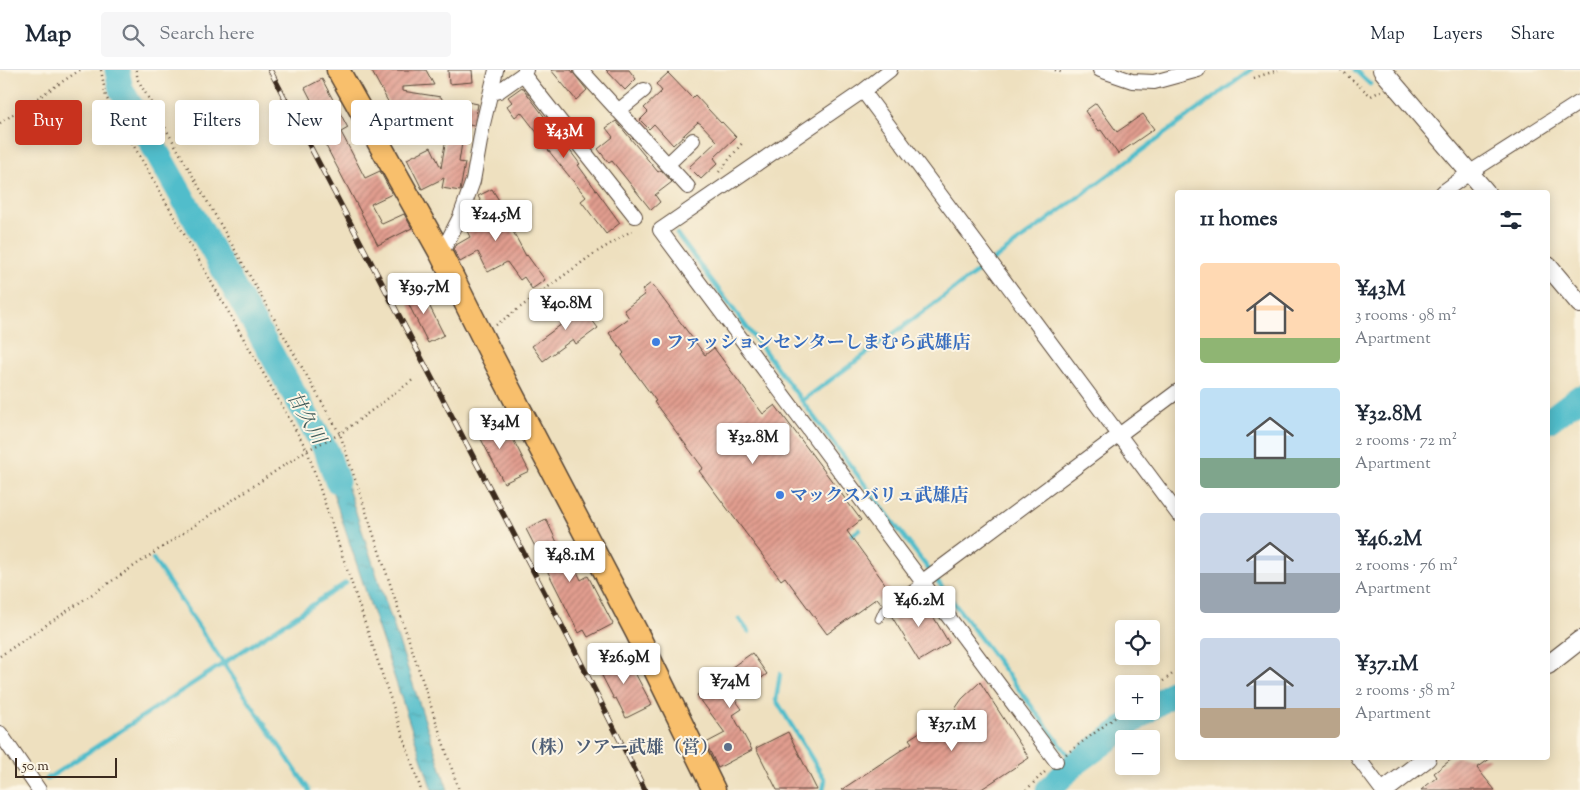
<!DOCTYPE html>
<html lang="en">
<head>
<meta charset="utf-8">
<style>
	:root { --surface:#fff; --page:#f6f6f7; --text:#1f2937; --muted:#747a83; --line:#e0e1e3; --accent:#c8321e }
	body { margin:0; font-family:"Sorts Mill Goudy","Noto Serif JP",serif; background:var(--page); color:var(--text); height:100vh; display:flex; flex-direction:column; font-size:19px; white-space:nowrap }
	* { box-sizing:border-box; margin:0 }
	p { font-size:16px; color:var(--muted) }
	.icon { flex:none; width:28px; height:28px; fill:none; stroke:currentColor; stroke-width:2; stroke-linecap:round; stroke-linejoin:round }
	.map { position:relative; flex:1; overflow:hidden }
	.drawer { position:absolute; left:1175px; top:120px; width:375px; height:570px; display:flex; flex-direction:column; background:var(--surface); border-radius:5px; box-shadow:0 2px 12px #0003 }
	.drawer>* { flex:none }
	.banner { position:absolute; left:15px; top:30px; width:475px; height:45px; display:flex; gap:10px }
	.buttons { position:absolute; left:1115px; top:550px; display:grid; gap:10px }
	.buttons a { display:grid; place-items:center; width:45px; height:45px; border-radius:5px; background:var(--surface); box-shadow:0 2px 12px #0003; font-size:25px }
	.scale { position:absolute; left:15px; bottom:12px; width:102px; box-sizing:border-box; padding-left:5px; border:2px solid #3b2a1e; border-top:0; font-size:14px; line-height:18px; white-space:nowrap; color:#3b2a1e; -webkit-text-stroke:4px #fcf5e5; paint-order:stroke }
	.price { position:absolute; translate:-50% -42px; padding:0 11px; border-radius:5px; background:#fff; color:#222; font-size:16px; line-height:32px; filter:drop-shadow(0 1px 2px #0008) }
	.price::after { content:''; position:absolute; left:50%; top:30px; width:15px; height:11px; margin-left:-8px; background:inherit; clip-path:polygon(0 0,100% 0,50% 100%) }
	.price.selected { background:var(--accent); color:#fff }
	ul { padding:0; list-style:none }
	li { display:flex; align-items:center; gap:15px; height:125px; padding:0 25px }
	li span { display:grid; place-items:center; flex:none; width:140px; height:100px; border-radius:5px; color:#555 }
	li>.icon { margin-inline-start:auto }
	span .icon { width:60px; height:60px; fill:#fffc; stroke-width:1 }
	li b { font-size:21px }
	h2 { display:flex; justify-content:space-between; align-items:center; height:60px; padding:0 25px; font-size:21px }
	.pill { padding:0 18px; border-radius:5px; background:var(--surface); box-shadow:0 2px 12px #0003; font-size:18px; line-height:45px }
	.pill.selected { background:var(--accent); color:#fff }
	header { display:flex; align-items:center; gap:30px; box-sizing:border-box; height:70px; padding:0 25px; background:var(--surface); border-bottom:1px solid var(--line) }
	header strong { font-size:24px }
	nav { display:flex; gap:28px; margin-inline-start:auto; font-size:18px }
	.search { width:350px; height:45px; background:var(--page); display:flex; align-items:center; gap:12px; box-sizing:border-box; padding:0 18px; border-radius:5px; color:var(--muted); font-size:19px }
	.map>svg:first-child { display:block }
	.water { fill:url(#water-ripples); stroke:#467474 }
	.lines { fill:none; stroke-linecap:round; stroke-linejoin:round }
	.stream { stroke:#51bdcb; stroke-width:4.5 }
	.river { stroke:#51bdcb; stroke-width:25 }
	.building { fill:url(#building-hatch) }
	.service-casing { stroke:#564536; stroke-width:9 }
	.minor-casing { stroke:#564536; stroke-width:16 }
	.tertiary-casing { stroke:#564536; stroke-width:20 }
	.primary-casing { stroke:#564536; stroke-width:25 }
	.path { stroke:#564536; stroke-width:2.5; stroke-dasharray:1 4; stroke-linecap:butt }
	.service { stroke:#fff; stroke-width:7 }
	.minor { stroke:#fff; stroke-width:14 }
	.tertiary { stroke:#fff; stroke-width:18 }
	.primary { stroke:#f8bf6c; stroke-width:22 }
	.rail-casing { stroke:#3b2a1e; stroke-width:5.5 }
	.rail { stroke:#fcf5e5; stroke-width:4; stroke-dasharray:11; stroke-linecap:butt }
	.shop-dot { fill:#3f7fe0; stroke:#fcf5e5; stroke-width:2 }
	.service-dot { fill:#5c6f8a; stroke:#fcf5e5; stroke-width:2 }
	.labels { text-anchor:middle; stroke-width:4; stroke-linejoin:round; paint-order:stroke }
	.shop-label { font-size:18px; font-weight:bold; fill:#366cbe; stroke:#fcf5e5; text-anchor:start }
	.service-label { font-size:18px; font-weight:bold; fill:#4e5e75; stroke:#fcf5e5; text-anchor:end }
	.water-label { font-size:19px; font-style:italic; fill:#435d5b; stroke:#fcf5e5 }
</style>
</head>
<body>
<header>
<strong>Map</strong>
<div class="search"><svg class="icon" aria-label="search" viewBox="0 0 24 24"><circle cx="10" cy="10" r="6"/><path d="M15 15l6 6"/></svg>Search here</div>
<nav><a>Map</a><a>Layers</a><a>Share</a></nav>
</header>
<div class="map">
<svg width="1580" height="720" viewBox="0 0 1580 720">
	<defs>
		<pattern id="water-ripples" width="26" height="14" patternUnits="userSpaceOnUse" patternTransform="scale(1.25)"><rect width="26" height="14" fill="#51bdcb"/><path d="M2 4q2-2 4 0t4 0M15 11q2-2 4 0t4 0" fill="none" stroke="#449aa4"/></pattern>
		<pattern id="building-hatch" width="6" height="6" patternUnits="userSpaceOnUse" patternTransform="scale(1.25)"><rect width="6" height="6" fill="#e19d8f"/><path d="M-1 1l2-2M0 6l6-6M5 7l2-2" fill="none" stroke="#b88074"/></pattern>
	</defs>
	<rect width="100%" height="100%" fill="#fcf5e5"/>
	<filter id="ink" filterUnits="userSpaceOnUse"><feTurbulence type="fractalNoise" baseFrequency=".02" numOctaves="2"/><feDisplacementMap in="SourceGraphic" scale="10" xChannelSelector="R" yChannelSelector="G"/><feConvolveMatrix kernelMatrix="1 2 1 2 8 2 1 2 1" color-interpolation-filters="sRGB"/></filter>
	<filter id="wash" filterUnits="userSpaceOnUse"><feTurbulence type="fractalNoise" baseFrequency=".0096" numOctaves="4" result="noise"/><feDisplacementMap in="SourceGraphic" scale="20" xChannelSelector="R" yChannelSelector="G"/><feGaussianBlur stdDeviation="1.12" result="paint"/><feColorMatrix in="noise" values="0 0 0 0 0 0 0 0 0 0 0 0 0 0 0 0 0 1.4 0 .05"/><feComposite in="paint" operator="in"/></filter>
	<g filter="url(#wash)">
		<rect width="100%" height="100%" fill="#eee0bf"/>
		<path class="water" d="M 334,376 L 448,720 L 432,720 L 320,384 Z"/>
		<g class="lines">
			<path class="stream" d="M 1355,0 L 1370,14
				M 677,164 L 802,331
				M 848,468 L 859,460
				M 153,489 L 309,720
				M 739,549 L 749,562
				M 780,604 L 776,630 L 825,710 L 823,720
				M 1075,694 L 802,331 L 1251,0
				M 47,709 L 346,513"/>
			<path class="river" d="M 117,0 L 121,19 L 327,382 L 337,411
				M 1548,351 L 1580,327
				M 1151,638 L 1178,619
				M 1048,720 L 1075,694 L 1147,641"/>
		</g>
		<g id="blocks">
			<path class="building" d="M 371,0 L 426,0 L 434,15 L 402,17 L 402,21 L 441,27 L 445,35 L 398,58 L 390,40 L 392,39 Z
				M 448,0 L 472,0 L 473,12 L 449,14 Z
				M 551,0 L 571,0 L 587,20 L 576,30 Z
				M 606,0 L 629,0 L 636,9 L 625,20 Z
				M 668,3 L 692,28 L 695,25 L 721,53 L 722,52 L 736,67 L 714,88 L 718,93 L 701,109 L 689,97 L 717,71 L 701,54 L 698,52 L 673,75 L 654,54 L 649,59 L 640,50 L 648,42 L 644,38 L 662,21 L 656,14 Z
				M 322,9 L 348,58 L 341,62 L 365,108 L 380,101 L 392,124 L 371,134 L 382,154 L 404,144 L 412,158 L 378,175 L 325,74 L 332,70 L 305,18 Z
				M 522,17 L 580,94 L 578,95 L 620,153 L 606,164 L 581,131 L 586,127 L 540,70 L 542,69 L 521,42 L 515,47 L 507,36 L 512,32 L 508,27 Z
				M 457,30 L 478,34 L 474,56 L 465,54 L 459,92 L 465,93 L 460,121 L 442,118 L 444,108 L 422,119 L 407,89 L 431,77 L 441,98 L 446,68 L 451,69 Z
				M 1096,33 L 1117,62 L 1143,44 L 1154,59 L 1118,84 L 1101,60 L 1099,61 L 1085,41 Z
				M 616,51 L 658,102 L 661,100 L 672,112 L 655,125 L 660,132 L 651,140 L 612,91 L 609,93 L 598,79 L 613,67 L 606,58 Z
				M 492,119 L 500,132 L 498,133 L 526,186 L 527,185 L 545,210 L 532,219 L 524,207 L 520,210 L 507,192 L 488,202 L 478,182 L 460,192 L 453,179 L 456,175 L 470,167 L 465,157 L 470,146 L 484,138 L 478,126 Z
				M 651,213 L 705,285 L 714,278 L 763,344 L 775,335 L 861,450 L 847,461 L 894,526 L 882,534 L 877,528 L 827,564 L 785,507 L 781,510 L 699,401 L 703,398 L 654,332 L 656,331 L 622,285 L 624,283 L 609,263 L 629,248 L 624,240 L 645,224 L 642,220 Z
				M 420,217 L 444,265 L 428,273 L 404,225 Z
				M 577,230 L 598,258 L 576,274 L 573,269 L 543,291 L 532,276 L 562,254 L 556,245 Z
				M 485,341 L 501,373 L 512,367 L 529,401 L 504,413 L 470,348 Z
				M 546,449 L 562,483 L 567,481 L 581,510 L 588,506 L 613,554 L 588,567 L 584,560 L 579,563 L 526,459 Z
				M 921,526 L 949,573 L 919,591 L 889,542 L 900,534 L 902,537 Z
				M 624,582 L 652,635 L 626,648 L 616,628 L 614,629 L 597,596 Z
				M 752,583 L 767,604 L 734,628 L 742,639 L 733,645 L 752,680 L 718,698 L 706,673 L 725,663 L 697,625 L 726,603 L 725,602 Z
				M 980,612 L 1029,688 L 980,720 L 841,720 L 912,673 L 909,669 L 926,658 L 922,653 L 932,647 L 938,656 L 958,643 L 955,639 L 962,629 Z
				M 788,662 L 817,720 L 777,720 L 756,678 Z
				M 1453,688 L 1491,688 L 1477,698 L 1495,720 L 1421,720 L 1437,707 L 1434,703 Z"/>
		</g>
	</g>
	<g filter="url(#ink)">
		<use href="#blocks" fill-opacity="0" stroke="#564536" stroke-width="1"/>
		<g class="lines">
			<defs>
				<path id="service" d="M 879,549 L 883,540 L 923,511"/>
				<path id="minor" d="M 581,0 L 688,117
					M 890,0 L 863,21 L 660,160 L 1056,691
					M 1100,0 L 1132,11 L 1154,12 L 1198,0
					M 523,4 L 635,146
					M 863,21 L 1178,444
					M 491,23 L 499,21 L 523,4 L 526,0
					M 618,41 L 644,20
					M 668,94 L 693,70
					M 1443,122 L 1469,103 L 1580,32
					M 441,184 L 460,147 L 473,111 L 483,54 L 496,0
					M 923,511 L 1178,321
					M 0,663 L 39,720
					M 1358,688 L 1382,720"/>
				<path id="tertiary" d="M 1382,0 L 1486,122
					M 1548,196 L 1580,234
					M 1548,595 L 1580,570
					M 1385,720 L 1427,688"/>
				<path id="primary" d="M 338,0 L 441,184 L 490,282 L 637,563 L 714,720"/>
			</defs>
			<use href="#service" class="service-casing"/>
			<use href="#minor" class="minor-casing"/>
			<use href="#tertiary" class="tertiary-casing"/>
			<use href="#primary" class="primary-casing"/>
			<path class="path" d="M 101,0 L 106,27 L 307,380 L 421,720
				M 136,0 L 138,10 L 340,364 L 459,720
				M 1055,0 L 1063,3
				M 1341,0 L 1371,26 L 1381,21
				M 1254,8 L 1278,0
				M 0,53 L 80,0
				M 719,102 L 743,72
				M 496,255 L 592,185 L 633,160
				M 0,586 L 307,380 L 340,364 L 414,309
				M 1151,620 L 1178,600
				M 1066,684 L 1124,641
				M 1026,720 L 1047,700"/>
			<use href="#service" class="service"/>
			<use href="#minor" class="minor"/>
			<use href="#tertiary" class="tertiary"/>
			<use href="#primary" class="primary"/>
			<defs>
				<path id="rail" d="M 270,0 L 571,573 L 645,720"/>
			</defs>
			<use href="#rail" class="rail-casing"/>
			<use href="#rail" class="rail"/>
		</g>
	</g>
	<g class="shop-dot">
		<circle cx="656" cy="272" r="5"/>
		<circle cx="780" cy="425" r="5"/>
	</g>
	<circle class="service-dot" cx="728" cy="677" r="5"/>
	<g class="labels">
		<g class="shop-label">
			<text x="666" y="278">ファッションセンターしまむら武雄店</text>
			<text x="790" y="431">マックスバリュ武雄店</text>
		</g>
		<g class="service-label">
			<text x="718" y="683">（株）ソアー武雄（営）</text>
		</g>
		<g class="water-label">
			<text transform="translate(307 347) rotate(60)" y="7">甘久川</text>
		</g>
	</g>
</svg>
<div class="buttons">
<a><svg class="icon" aria-label="locate" viewBox="0 0 24 24"><circle cx="12" cy="12" r="6"/><path d="M12 2v4M12 18v4M2 12h4M18 12h4"/></svg></a>
<a>+</a>
<a>−</a>
</div>
<div class="scale">50 m</div>
<b class="price selected" style="left:564px;top:89px">¥43M</b>
<b class="price" style="left:496px;top:172px">¥24.5M</b>
<b class="price" style="left:424px;top:245px">¥39.7M</b>
<b class="price" style="left:566px;top:261px">¥40.8M</b>
<b class="price" style="left:500px;top:380px">¥34M</b>
<b class="price" style="left:753px;top:395px">¥32.8M</b>
<b class="price" style="left:570px;top:513px">¥48.1M</b>
<b class="price" style="left:919px;top:558px">¥46.2M</b>
<b class="price" style="left:624px;top:615px">¥26.9M</b>
<b class="price" style="left:730px;top:639px">¥74M</b>
<b class="price" style="left:952px;top:682px">¥37.1M</b>
<div class="banner">
<a class="pill selected">Buy</a>
<a class="pill">Rent</a>
<a class="pill">Filters</a>
<a class="pill">New</a>
<a class="pill">Apartment</a>
</div>
<section class="drawer">
<h2>11 homes<svg class="icon" aria-label="filters" viewBox="0 0 24 24"><path d="M4 7h16M4 17h16"/><circle cx="9" cy="7" r="2"/><circle cx="15" cy="17" r="2"/></svg></h2>
<ul>
<li><span style="background:linear-gradient(#ffd9b3 75%,#8fb573 0)"><svg class="icon" aria-label="home" viewBox="0 0 24 24"><path d="M3 11l9-7 9 7M6 9v11h12V9"/></svg></span><div><b>¥43M</b><p>3 rooms · 98 m²</p><p>Apartment</p></div></li>
<li><span style="background:linear-gradient(#bfe0f5 70%,#7fa58c 0)"><svg class="icon" aria-label="home" viewBox="0 0 24 24"><path d="M3 11l9-7 9 7M6 9v11h12V9"/></svg></span><div><b>¥32.8M</b><p>2 rooms · 72 m²</p><p>Apartment</p></div></li>
<li><span style="background:linear-gradient(#c9d6e8 60%,#9aa5b1 0)"><svg class="icon" aria-label="home" viewBox="0 0 24 24"><path d="M3 11l9-7 9 7M6 9v11h12V9"/></svg></span><div><b>¥46.2M</b><p>2 rooms · 76 m²</p><p>Apartment</p></div></li>
<li><span style="background:linear-gradient(#c9d6e8 70%,#b9a48a 0)"><svg class="icon" aria-label="home" viewBox="0 0 24 24"><path d="M3 11l9-7 9 7M6 9v11h12V9"/></svg></span><div><b>¥37.1M</b><p>2 rooms · 58 m²</p><p>Apartment</p></div></li>
</ul>
</section>
</div>
</body>
</html>
